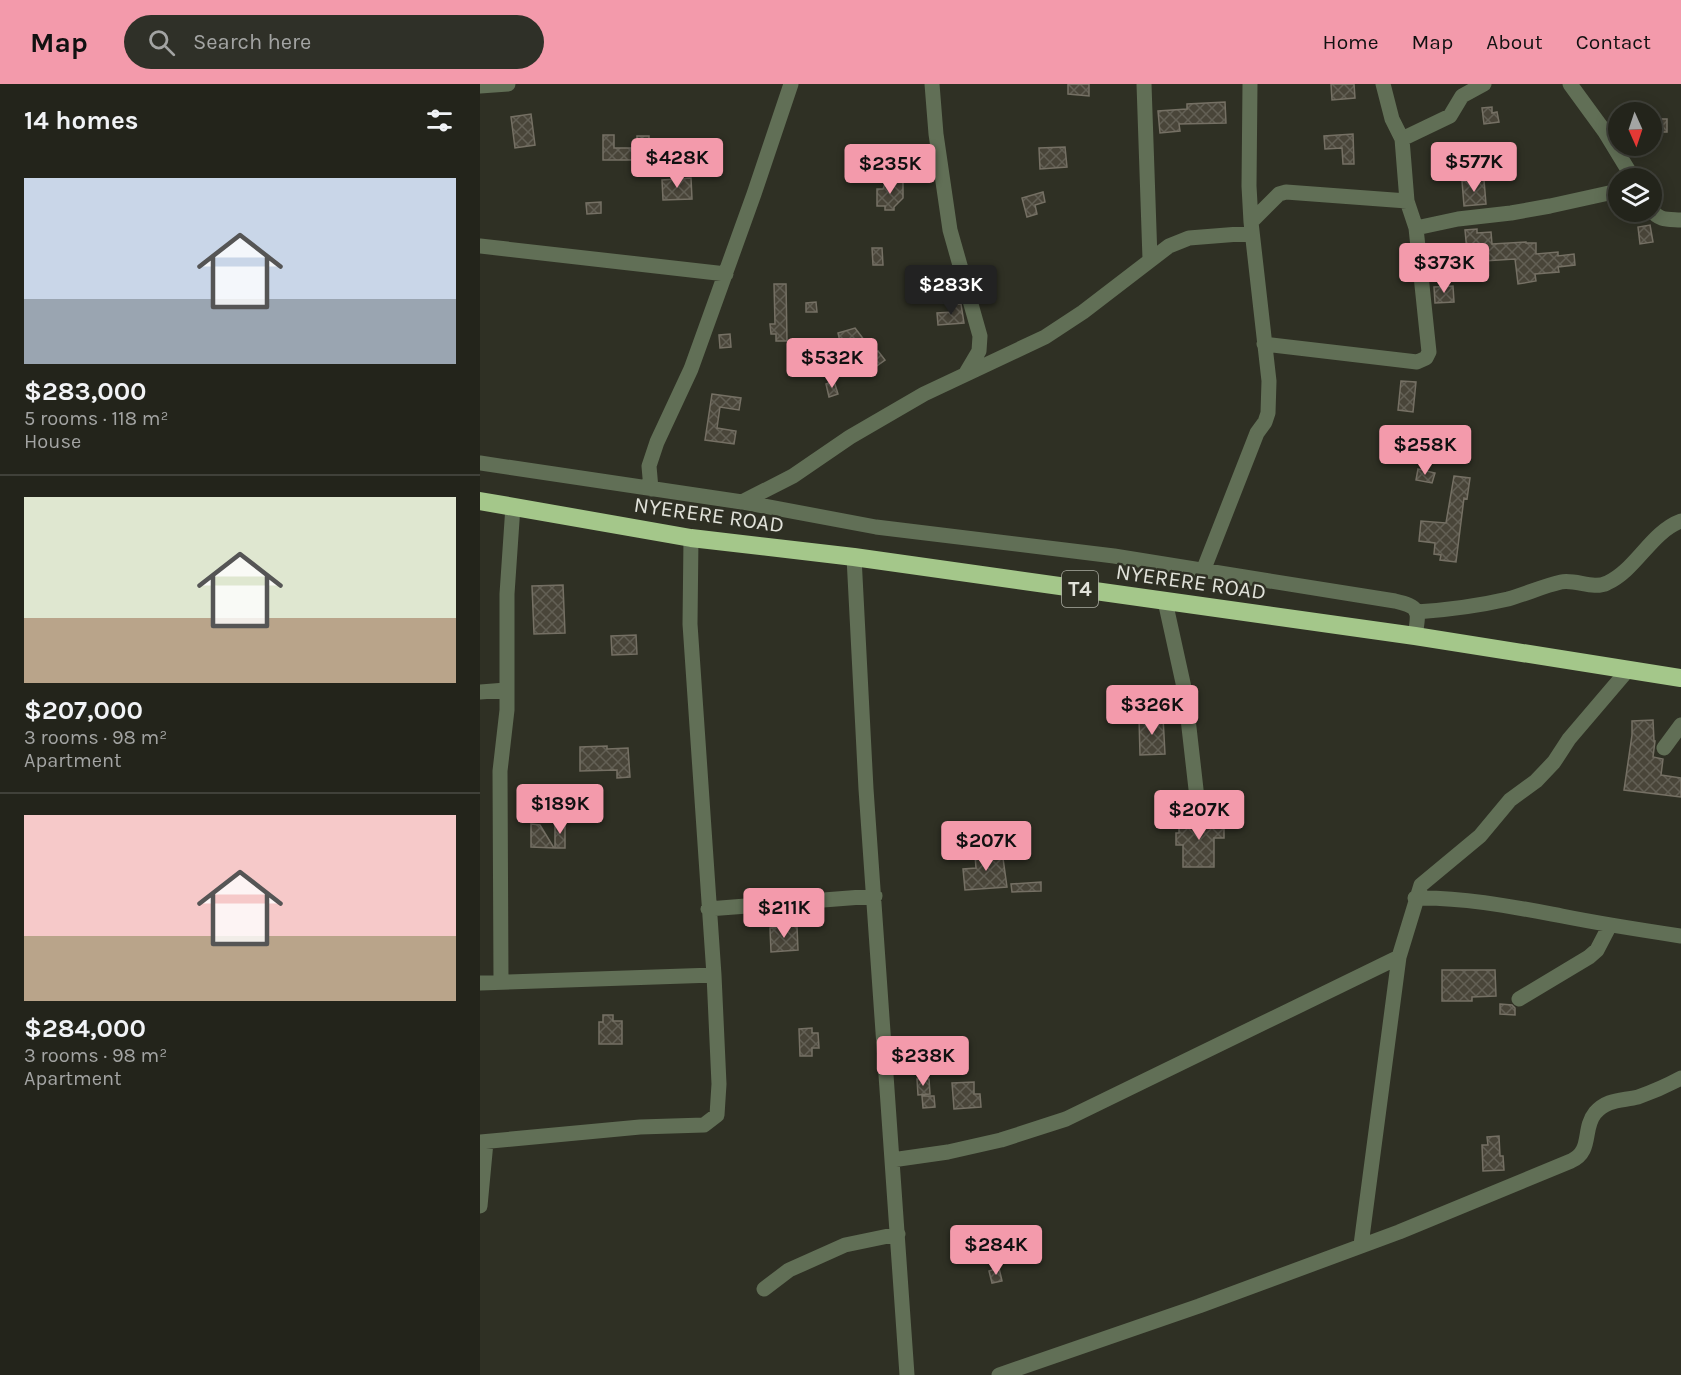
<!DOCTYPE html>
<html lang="en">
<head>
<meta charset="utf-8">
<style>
	:root { --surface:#23241b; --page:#2f3028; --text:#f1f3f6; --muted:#a3a4a3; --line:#40413a; --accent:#f39aab }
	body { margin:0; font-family:Karla,sans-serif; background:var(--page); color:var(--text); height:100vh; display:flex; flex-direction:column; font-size:22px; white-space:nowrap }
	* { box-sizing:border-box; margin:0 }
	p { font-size:20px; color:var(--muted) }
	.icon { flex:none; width:33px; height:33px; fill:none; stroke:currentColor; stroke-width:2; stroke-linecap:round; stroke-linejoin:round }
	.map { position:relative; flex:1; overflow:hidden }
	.details { display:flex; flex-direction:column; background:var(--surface); width:480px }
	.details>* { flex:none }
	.needle { width:39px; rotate:177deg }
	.controls { position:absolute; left:1128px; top:18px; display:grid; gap:12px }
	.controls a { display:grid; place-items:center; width:54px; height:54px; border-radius:50%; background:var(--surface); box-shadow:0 3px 15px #0003,0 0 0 2px var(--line); font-size:30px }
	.price { position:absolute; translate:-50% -51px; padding:0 14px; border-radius:6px; background:var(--accent); color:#111; font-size:20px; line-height:39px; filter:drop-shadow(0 2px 3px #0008) }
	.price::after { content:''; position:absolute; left:50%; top:36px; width:18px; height:14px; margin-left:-9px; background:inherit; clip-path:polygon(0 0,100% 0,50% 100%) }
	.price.current { background:#222; color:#fff }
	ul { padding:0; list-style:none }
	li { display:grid; align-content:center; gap:12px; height:318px; padding:0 24px }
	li+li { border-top:2px solid var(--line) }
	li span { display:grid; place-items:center; height:186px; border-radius:0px; color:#555 }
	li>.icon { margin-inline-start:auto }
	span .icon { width:108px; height:108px; fill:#fffc; stroke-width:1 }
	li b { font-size:26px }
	h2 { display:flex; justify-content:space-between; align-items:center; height:72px; padding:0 24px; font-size:26px }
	header { display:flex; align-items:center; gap:36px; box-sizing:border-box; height:84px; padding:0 30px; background:var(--accent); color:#111 }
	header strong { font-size:28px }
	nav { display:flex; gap:33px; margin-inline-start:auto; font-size:21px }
	.search { width:420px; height:54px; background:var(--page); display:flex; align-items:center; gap:15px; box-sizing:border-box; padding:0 21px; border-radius:33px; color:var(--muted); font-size:22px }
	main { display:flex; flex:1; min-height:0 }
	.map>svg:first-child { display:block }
	.building { fill:url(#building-cross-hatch); stroke:#757064; stroke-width:1.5 }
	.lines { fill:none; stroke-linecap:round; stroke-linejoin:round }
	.minor { stroke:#616f56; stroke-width:15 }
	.highway { stroke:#a4c78a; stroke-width:18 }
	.labels { text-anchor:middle; stroke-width:5; stroke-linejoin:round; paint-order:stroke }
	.shield { fill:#2f3024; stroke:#acada3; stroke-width:1.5 }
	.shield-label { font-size:21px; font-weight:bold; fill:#e1e2da }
	.street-label { font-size:22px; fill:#e1e2da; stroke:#2f3024 }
</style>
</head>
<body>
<header>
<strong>Map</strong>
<div class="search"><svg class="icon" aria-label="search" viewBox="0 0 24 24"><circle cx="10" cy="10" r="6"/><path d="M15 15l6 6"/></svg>Search here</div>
<nav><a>Home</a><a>Map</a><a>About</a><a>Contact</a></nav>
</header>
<main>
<section class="details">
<h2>14 homes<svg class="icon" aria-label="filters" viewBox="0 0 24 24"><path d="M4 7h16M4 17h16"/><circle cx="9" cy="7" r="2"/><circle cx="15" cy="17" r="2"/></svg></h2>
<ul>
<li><span style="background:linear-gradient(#c9d6e8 65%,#9aa5b1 0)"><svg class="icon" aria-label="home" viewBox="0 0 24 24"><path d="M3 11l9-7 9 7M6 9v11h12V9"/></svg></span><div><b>$283,000</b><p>5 rooms · 118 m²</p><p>House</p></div></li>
<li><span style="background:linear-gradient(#dfe7d0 65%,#b9a48a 0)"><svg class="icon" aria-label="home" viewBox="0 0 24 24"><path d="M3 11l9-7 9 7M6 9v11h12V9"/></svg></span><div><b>$207,000</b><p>3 rooms · 98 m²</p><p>Apartment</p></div></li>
<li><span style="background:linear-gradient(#f6c9c9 65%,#b9a48a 0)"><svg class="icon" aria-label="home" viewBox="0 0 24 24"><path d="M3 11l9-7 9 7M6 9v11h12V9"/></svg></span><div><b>$284,000</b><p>3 rooms · 98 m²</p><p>Apartment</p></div></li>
</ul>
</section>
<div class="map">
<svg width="1201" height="1291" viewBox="0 0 1201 1291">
	<defs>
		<pattern id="building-cross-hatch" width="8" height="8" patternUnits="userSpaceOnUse" patternTransform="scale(1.5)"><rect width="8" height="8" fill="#494539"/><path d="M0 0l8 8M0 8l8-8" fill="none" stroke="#636055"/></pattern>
	</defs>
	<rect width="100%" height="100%" fill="#2f3024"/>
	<path class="building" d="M 588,0 L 609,0 L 609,12 L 588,10 Z
		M 851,0 L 874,0 L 875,14 L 852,16 Z
		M 745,18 L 746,39 L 699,40 L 700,47 L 680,49 L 678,27 L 707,25 L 707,20 Z
		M 1012,23 L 1012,29 L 1017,28 L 1019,38 L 1004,40 L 1002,24 Z
		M 51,30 L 55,61 L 35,64 L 31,33 Z
		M 1173,35 L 1187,35 L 1187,48 L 1174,48 Z
		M 873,50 L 874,80 L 863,80 L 862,64 L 845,65 L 844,52 Z
		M 123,51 L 134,51 L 134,64 L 157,64 L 157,52 L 169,52 L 169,76 L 123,76 Z
		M 585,63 L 587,83 L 560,85 L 559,64 Z
		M 211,94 L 212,115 L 183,116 L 182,96 Z
		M 1004,96 L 1006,120 L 984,122 L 982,97 Z
		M 406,97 L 423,97 L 423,114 L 414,123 L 414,126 L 405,126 L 405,122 L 397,122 L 397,105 L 403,105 Z
		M 563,108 L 565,118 L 555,121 L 557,130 L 547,133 L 542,114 Z
		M 121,118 L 121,129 L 107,130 L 106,119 Z
		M 1170,141 L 1173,158 L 1160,160 L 1158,143 Z
		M 997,145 L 997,149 L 1011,148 L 1012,160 L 1046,158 L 1046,159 L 1056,159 L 1056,170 L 1078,168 L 1078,172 L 1094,170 L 1095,181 L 1078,183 L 1079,188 L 1055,190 L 1056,197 L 1038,200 L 1035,175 L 988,178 L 985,146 Z
		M 392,164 L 402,164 L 403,181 L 393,181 Z
		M 294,200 L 306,200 L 307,257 L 296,257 L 296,250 L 291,250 L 290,240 L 295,240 Z
		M 973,202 L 974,218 L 955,219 L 954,203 Z
		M 336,218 L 337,228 L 326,228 L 326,219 Z
		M 481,220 L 484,239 L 458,241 L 457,229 L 472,228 L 471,221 Z
		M 375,244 L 394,269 L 398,267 L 405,276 L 394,284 L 390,278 L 372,291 L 354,267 L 361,262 L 358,249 Z
		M 250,250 L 251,263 L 240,264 L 239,251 Z
		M 354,297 L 358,310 L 349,313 L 346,300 Z
		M 921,297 L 936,298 L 933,328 L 918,326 Z
		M 232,310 L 261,314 L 259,326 L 240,323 L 237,344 L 256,347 L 254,360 L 225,356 Z
		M 938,385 L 955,389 L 952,399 L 936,396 Z
		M 974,392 L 990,394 L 987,415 L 984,414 L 976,478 L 960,476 L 961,471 L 954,470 L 955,459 L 939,457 L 941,437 L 966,439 Z
		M 83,501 L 85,549 L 54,550 L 52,502 Z
		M 156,551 L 157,570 L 132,571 L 131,552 Z
		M 683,633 L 685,670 L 660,671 L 659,634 Z
		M 1173,636 L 1174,657 L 1175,657 L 1173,673 L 1183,675 L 1181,691 L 1201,694 L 1201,713 L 1144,706 L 1152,651 L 1152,637 Z
		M 127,662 L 127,665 L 148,664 L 150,693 L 137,694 L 137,686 L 100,687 L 100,663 Z
		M 729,731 L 729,736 L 738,736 L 738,744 L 744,743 L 744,754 L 734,754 L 734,783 L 703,783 L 703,761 L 696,761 L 696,749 L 699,749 L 699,742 L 708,742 L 708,732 Z
		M 75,738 L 85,738 L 85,764 L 75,764 Z
		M 51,740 L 60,741 L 74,764 L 51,763 Z
		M 522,767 L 527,803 L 485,806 L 483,785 L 496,784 L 495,771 Z
		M 561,798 L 561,807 L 532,808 L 531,800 Z
		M 317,842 L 318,866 L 291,868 L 290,844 Z
		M 962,886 L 1015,886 L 1016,912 L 992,913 L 992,917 L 962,917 Z
		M 1020,920 L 1032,921 L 1035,924 L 1035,931 L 1020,930 Z
		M 123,931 L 133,931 L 133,937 L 142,937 L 142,960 L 119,960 L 119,938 L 123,938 Z
		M 332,944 L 332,949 L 338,949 L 339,964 L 332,964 L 332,972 L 320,972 L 319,945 Z
		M 437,995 L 449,995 L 450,1010 L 438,1011 Z
		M 494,998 L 494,1010 L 500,1010 L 501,1023 L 474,1025 L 472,999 Z
		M 442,1012 L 454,1012 L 455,1023 L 443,1024 Z
		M 1019,1052 L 1020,1072 L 1023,1072 L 1024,1086 L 1003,1087 L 1002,1061 L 1008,1061 L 1007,1053 Z
		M 519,1184 L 522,1197 L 512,1199 L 509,1187 Z"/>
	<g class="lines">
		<path class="minor" d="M 452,0 L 456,50 L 470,146 L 500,252 L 499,267 L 486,289
			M 664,0 L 670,175
			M 1090,0 L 1125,48 L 1153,94
			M 0,2 L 28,0
			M 922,55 L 970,32 L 982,12 L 1004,0
			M 1172,126 C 1178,137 1190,135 1201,136
			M 771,138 L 799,110 L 806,108 L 927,117
			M 936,144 L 978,135 L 1031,129 L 1070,122 L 1138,107
			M 0,162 L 246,190
			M 784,260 L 937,278 L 946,274 L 949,268 L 936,144 L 927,117 L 922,55 L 912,35 L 903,0
			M 0,379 L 262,418 L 396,443 L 634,472 L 915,517 C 941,523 939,527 935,552
			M 171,405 L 169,382 L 177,358 L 211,285 L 274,110 L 311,0
			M 262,418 L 313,392 L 370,353 L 444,310 L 565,253 L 603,228 L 689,162 L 709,154 L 772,149
			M 374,473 L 386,705 L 427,1291
			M 723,487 L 777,349 L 785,338 L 788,329 L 789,297 L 771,138 L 769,102 L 770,0
			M 685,517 L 705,608 L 717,714
			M 936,528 C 967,526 998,522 1028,515 C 1046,510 1063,502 1081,498 C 1096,495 1113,506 1127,499 C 1156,486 1171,448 1201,437
			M 0,608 L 26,606
			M 1184,664 L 1201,641
			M 935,814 C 985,813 1034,823 1082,832 C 1122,840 1161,846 1201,852
			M 228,825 L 395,812
			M 21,898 L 20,687 L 27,626 L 27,510 L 33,422
			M 0,899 L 234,891
			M 1039,915 L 1109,873 L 1117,866 L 1130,841
			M 0,1058 L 160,1043 L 224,1041 L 237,1031 L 239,1000 L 234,891 L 210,540 L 211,454
			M 412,1076 L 468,1068 L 521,1056 L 586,1035 L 919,873 L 941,801 L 1000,752 L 1030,716 L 1056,697 L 1074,678 L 1089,655 L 1147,587
			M 0,1122 L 6,1058
			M 881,1161 L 919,873
			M 284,1205 L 309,1186 L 365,1161 L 418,1150
			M 519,1291 L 719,1222 L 919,1148 L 1091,1077 C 1113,1067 1102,1045 1115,1029 C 1127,1015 1141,1017 1158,1013 C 1172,1008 1188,1001 1201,994"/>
		<path class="highway" d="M 0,417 L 211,454 L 374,473 L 935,552 L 1201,594"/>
	</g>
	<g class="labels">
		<rect class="shield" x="582" y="487" width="36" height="36" rx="4.5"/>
		<g class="shield-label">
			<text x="600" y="512">T4</text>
		</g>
		<g class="street-label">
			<text transform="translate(229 430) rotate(8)" y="8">NYERERE ROAD</text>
			<text transform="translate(711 497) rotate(8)" y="8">NYERERE ROAD</text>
		</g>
	</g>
</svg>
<div class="controls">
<a><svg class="needle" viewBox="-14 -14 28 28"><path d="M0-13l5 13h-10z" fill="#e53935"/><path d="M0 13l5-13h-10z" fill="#a3a4a3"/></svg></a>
<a><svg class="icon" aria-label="layers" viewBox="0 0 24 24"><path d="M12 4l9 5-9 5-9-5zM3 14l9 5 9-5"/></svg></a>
</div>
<b class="price" style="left:197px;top:105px">$428K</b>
<b class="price" style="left:994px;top:109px">$577K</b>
<b class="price" style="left:410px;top:111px">$235K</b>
<b class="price" style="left:964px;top:210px">$373K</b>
<b class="price current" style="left:471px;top:232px">$283K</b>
<b class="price" style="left:352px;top:305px">$532K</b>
<b class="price" style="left:945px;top:392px">$258K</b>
<b class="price" style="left:672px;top:652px">$326K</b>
<b class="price" style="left:80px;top:751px">$189K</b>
<b class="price" style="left:719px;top:757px">$207K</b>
<b class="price" style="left:506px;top:788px">$207K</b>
<b class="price" style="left:304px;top:855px">$211K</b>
<b class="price" style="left:443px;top:1003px">$238K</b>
<b class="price" style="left:516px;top:1192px">$284K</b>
</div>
</main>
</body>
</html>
